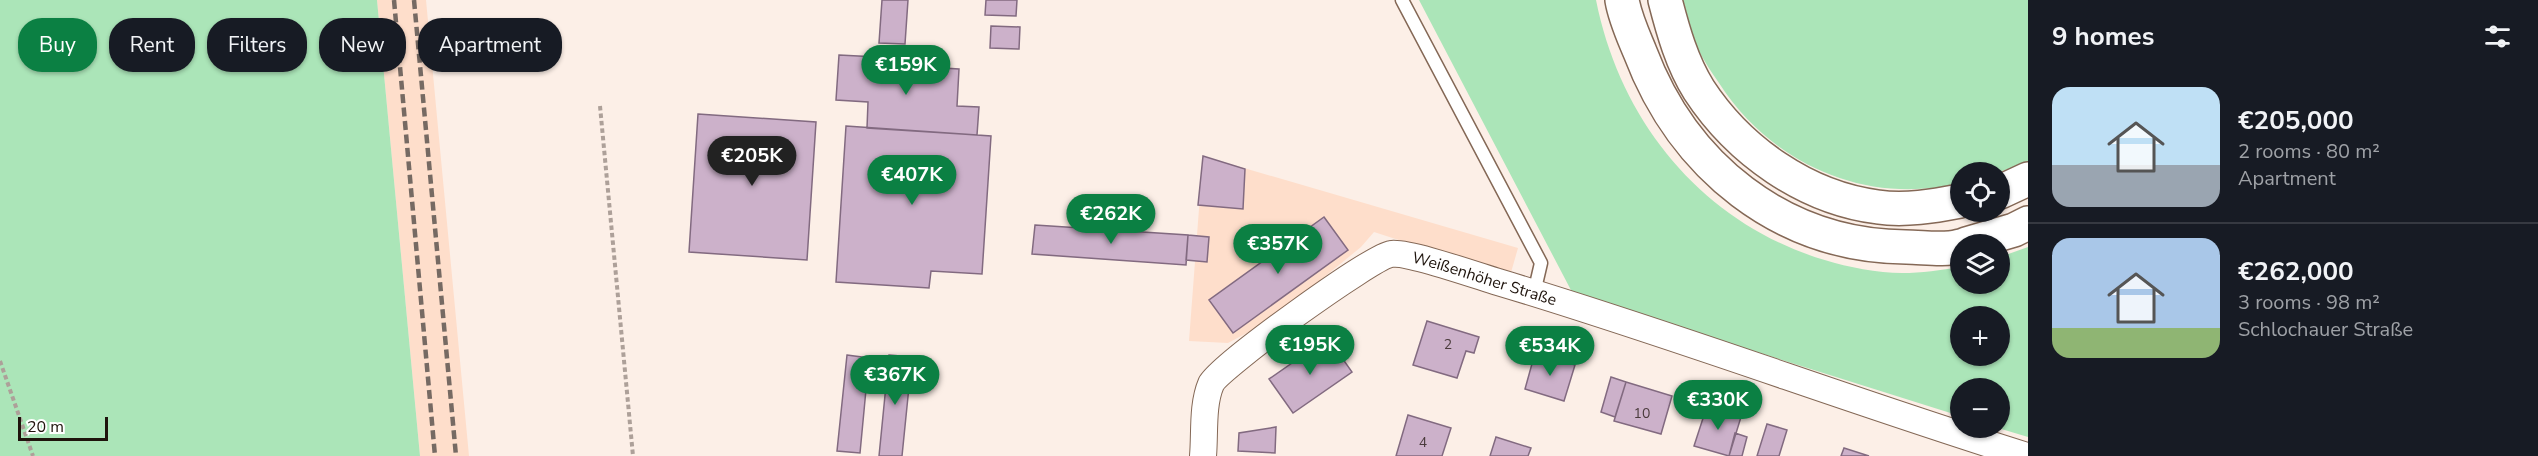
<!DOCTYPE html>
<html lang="en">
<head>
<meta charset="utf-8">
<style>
	:root { --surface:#171b24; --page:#20242c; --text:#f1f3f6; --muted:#9ea1a6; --line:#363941; --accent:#0b8043 }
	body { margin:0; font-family:"Nunito Sans",sans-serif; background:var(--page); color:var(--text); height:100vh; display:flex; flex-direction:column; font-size:22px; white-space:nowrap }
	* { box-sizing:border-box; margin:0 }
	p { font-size:20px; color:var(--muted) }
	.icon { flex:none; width:33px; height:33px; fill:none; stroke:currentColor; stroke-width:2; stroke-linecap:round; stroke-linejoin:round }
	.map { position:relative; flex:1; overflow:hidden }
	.panel { display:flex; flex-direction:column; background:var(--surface); width:510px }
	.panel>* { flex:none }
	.top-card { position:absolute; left:18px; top:18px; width:570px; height:54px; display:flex; gap:12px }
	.buttons { position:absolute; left:1950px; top:162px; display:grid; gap:12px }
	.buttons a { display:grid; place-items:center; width:60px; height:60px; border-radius:50%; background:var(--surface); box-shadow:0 2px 4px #0004; font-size:30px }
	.scale { position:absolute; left:18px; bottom:15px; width:90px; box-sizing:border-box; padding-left:6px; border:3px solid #1f140d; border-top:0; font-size:16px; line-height:21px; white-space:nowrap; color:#1f140d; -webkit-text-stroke:4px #fff; paint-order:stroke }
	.price { position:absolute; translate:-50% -51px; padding:0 14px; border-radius:21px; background:var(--accent); color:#fff; font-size:20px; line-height:39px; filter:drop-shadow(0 2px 3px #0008) }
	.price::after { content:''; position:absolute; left:50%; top:36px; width:18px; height:14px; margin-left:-9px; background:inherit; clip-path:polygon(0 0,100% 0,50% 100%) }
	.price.selected { background:#222; color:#fff }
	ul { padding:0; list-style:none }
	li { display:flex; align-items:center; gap:18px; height:150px; padding:0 24px }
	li+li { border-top:2px solid var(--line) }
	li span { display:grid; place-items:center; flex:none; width:168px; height:120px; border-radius:18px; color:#555 }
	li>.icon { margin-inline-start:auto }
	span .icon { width:72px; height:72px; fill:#fffc; stroke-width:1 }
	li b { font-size:26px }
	h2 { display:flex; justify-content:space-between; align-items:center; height:72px; padding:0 24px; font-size:26px }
	.tag { padding:0 21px; border-radius:24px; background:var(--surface); box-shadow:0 2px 4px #0004; font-size:21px; line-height:54px }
	.tag.selected { background:var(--accent); color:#fff }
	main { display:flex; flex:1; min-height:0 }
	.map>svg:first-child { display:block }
	.built { fill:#fedecb }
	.green { fill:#abe5b8; fill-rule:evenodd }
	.building { fill:#ccb1ca; stroke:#826a80; stroke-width:1.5 }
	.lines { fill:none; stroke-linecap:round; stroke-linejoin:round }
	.service-casing { stroke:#846856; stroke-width:15 }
	.minor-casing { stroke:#846856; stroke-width:28 }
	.primary-casing { stroke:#846856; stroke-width:36 }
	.path { stroke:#ada099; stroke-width:4; stroke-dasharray:4.5 3; stroke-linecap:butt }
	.service { stroke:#fff; stroke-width:12 }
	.minor { stroke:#fff; stroke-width:26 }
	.primary { stroke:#fff; stroke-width:33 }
	.rail { stroke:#766a63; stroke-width:4.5; stroke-dasharray:9 4.5; stroke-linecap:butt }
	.labels { text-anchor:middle; stroke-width:4.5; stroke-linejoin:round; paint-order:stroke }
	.number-label { font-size:14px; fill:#4a3b3c }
	.street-label { font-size:16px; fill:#1f140d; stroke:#fff }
</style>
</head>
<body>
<main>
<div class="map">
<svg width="2028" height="456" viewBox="0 0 2028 456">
	<rect width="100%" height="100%" fill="#fcefe7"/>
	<path class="built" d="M 377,0 L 426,0 L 469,456 L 420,456 Z
		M 1203,156 L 1518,248 L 1510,276 L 1374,232 L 1361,247 L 1290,305 L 1260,326 L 1228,343 L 1189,341 Z"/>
	<path class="green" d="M 0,0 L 377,0 L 420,456 L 0,456 Z
		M 1419,0 L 1596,0 C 1625,145 1734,255 1883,272 C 1909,275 1935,271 1960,267 L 1960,284 L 2000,284 L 2000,257 L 2028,247 L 2028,437 L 1998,428 L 2000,428 L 2000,388 L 1960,388 L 1960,416 L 1573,294 ZM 1960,316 L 2000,316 L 2000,356 L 1960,356 Z
		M 1683,0 L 2028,0 L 2028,162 L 1999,172 L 1960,172 L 1960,183 C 1866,206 1771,164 1719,83 C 1710,70 1700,55 1694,40 C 1690,27 1687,13 1683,0 Z"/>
	<path class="building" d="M 882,0 L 908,0 L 905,44 L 879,43 Z
		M 986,0 L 1017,0 L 1016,16 L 985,15 Z
		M 991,26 L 1020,27 L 1019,49 L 990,48 Z
		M 839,55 L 877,57 L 877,64 L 959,69 L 957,106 L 979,107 L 977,135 L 867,128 L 868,102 L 836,100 Z
		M 698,114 L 816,122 L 807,260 L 689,252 Z
		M 846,126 L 991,136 L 982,274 L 931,271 L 929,288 L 836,282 Z
		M 1203,156 L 1245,169 L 1243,209 L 1198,205 Z
		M 1324,217 L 1348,250 L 1233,333 L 1209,300 Z
		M 1035,225 L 1188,235 L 1186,265 L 1032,254 Z
		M 1188,235 L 1209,237 L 1207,262 L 1186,260 Z
		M 1427,321 L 1479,337 L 1474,353 L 1466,351 L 1457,378 L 1413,365 Z
		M 1328,338 L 1352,372 L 1293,413 L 1269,379 Z
		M 1535,353 L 1575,365 L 1564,401 L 1525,389 Z
		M 847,355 L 869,358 L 860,453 L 837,451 Z
		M 889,355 L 912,357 L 902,456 L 879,456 Z
		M 1611,377 L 1626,382 L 1615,417 L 1601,412 Z
		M 1626,382 L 1672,396 L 1661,434 L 1614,421 Z
		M 1707,406 L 1741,417 L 1729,456 L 1694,446 Z
		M 1408,415 L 1451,428 L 1442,456 L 1396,456 Z
		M 1767,424 L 1787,430 L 1779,456 L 1757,456 Z
		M 1276,427 L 1275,453 L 1238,451 L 1239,433 Z
		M 1735,433 L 1747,437 L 1742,456 L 1729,456 Z
		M 1496,437 L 1531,448 L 1528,456 L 1490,456 Z
		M 1844,448 L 1869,456 L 1841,456 Z"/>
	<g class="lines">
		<defs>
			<path id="service" d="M 1402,0 L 1541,263 L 1534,293"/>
			<g id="minor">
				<path id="s1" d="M 1203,456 C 1205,434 1202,405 1211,384 C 1219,367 1371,257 1391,254 C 1407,251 1478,276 1498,282 C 1676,335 1850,401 2027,456"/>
			</g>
			<path id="primary" d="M 1622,0 C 1625,18 1633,35 1640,52 C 1683,166 1781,246 1906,247 C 1923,247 1944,251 1960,246
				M 1665,0 C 1673,31 1682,63 1699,90 C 1739,151 1806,198 1878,207 C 1905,211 1934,206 1960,201
				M 2000,192 L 2028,179
				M 1966,244 L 2014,230 L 2028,223"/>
		</defs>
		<use href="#service" class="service-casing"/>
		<use href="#minor" class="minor-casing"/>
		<use href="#primary" class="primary-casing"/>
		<path class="path" d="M 600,106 L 633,456
			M 0,361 L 33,456"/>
		<use href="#service" class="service"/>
		<use href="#minor" class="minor"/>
		<use href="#primary" class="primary"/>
		<path class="rail" d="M 394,0 L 435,456
			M 414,0 L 456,456"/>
	</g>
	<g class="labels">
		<g class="number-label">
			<text x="1448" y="349">2</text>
			<text x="1642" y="418">10</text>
			<text x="1423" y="447">4</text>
		</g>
		<g class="street-label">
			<text dy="6" stroke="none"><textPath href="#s1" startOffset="393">Weißenhöher Straße</textPath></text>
		</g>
	</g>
</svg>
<div class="buttons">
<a><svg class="icon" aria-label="locate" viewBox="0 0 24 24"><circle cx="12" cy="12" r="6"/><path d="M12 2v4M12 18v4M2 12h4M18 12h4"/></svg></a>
<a><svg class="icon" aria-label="layers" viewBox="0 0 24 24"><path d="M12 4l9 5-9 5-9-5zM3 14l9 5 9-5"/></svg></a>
<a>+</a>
<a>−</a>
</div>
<div class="scale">20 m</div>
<b class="price" style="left:906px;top:96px">€159K</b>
<b class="price selected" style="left:752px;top:187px">€205K</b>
<b class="price" style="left:912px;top:206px">€407K</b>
<b class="price" style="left:1111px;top:245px">€262K</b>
<b class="price" style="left:1278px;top:275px">€357K</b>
<b class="price" style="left:1310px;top:376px">€195K</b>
<b class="price" style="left:1550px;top:377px">€534K</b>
<b class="price" style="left:895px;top:406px">€367K</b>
<b class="price" style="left:1718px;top:431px">€330K</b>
<div class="top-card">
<a class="tag selected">Buy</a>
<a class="tag">Rent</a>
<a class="tag">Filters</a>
<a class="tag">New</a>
<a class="tag">Apartment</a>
</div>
</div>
<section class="panel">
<h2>9 homes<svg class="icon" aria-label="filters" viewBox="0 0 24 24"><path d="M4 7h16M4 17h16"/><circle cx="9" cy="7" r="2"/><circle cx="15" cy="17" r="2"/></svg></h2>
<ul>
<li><span style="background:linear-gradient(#bfe0f5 65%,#9aa5b1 0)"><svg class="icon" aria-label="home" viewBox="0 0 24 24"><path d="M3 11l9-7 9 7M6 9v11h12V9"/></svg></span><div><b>€205,000</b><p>2 rooms · 80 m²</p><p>Apartment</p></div></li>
<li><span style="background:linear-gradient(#a9c7e8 75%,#8fb573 0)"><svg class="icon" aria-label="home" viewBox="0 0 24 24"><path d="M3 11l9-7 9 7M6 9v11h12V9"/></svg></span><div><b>€262,000</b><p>3 rooms · 98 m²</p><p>Schlochauer Straße</p></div></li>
</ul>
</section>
</main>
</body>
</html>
